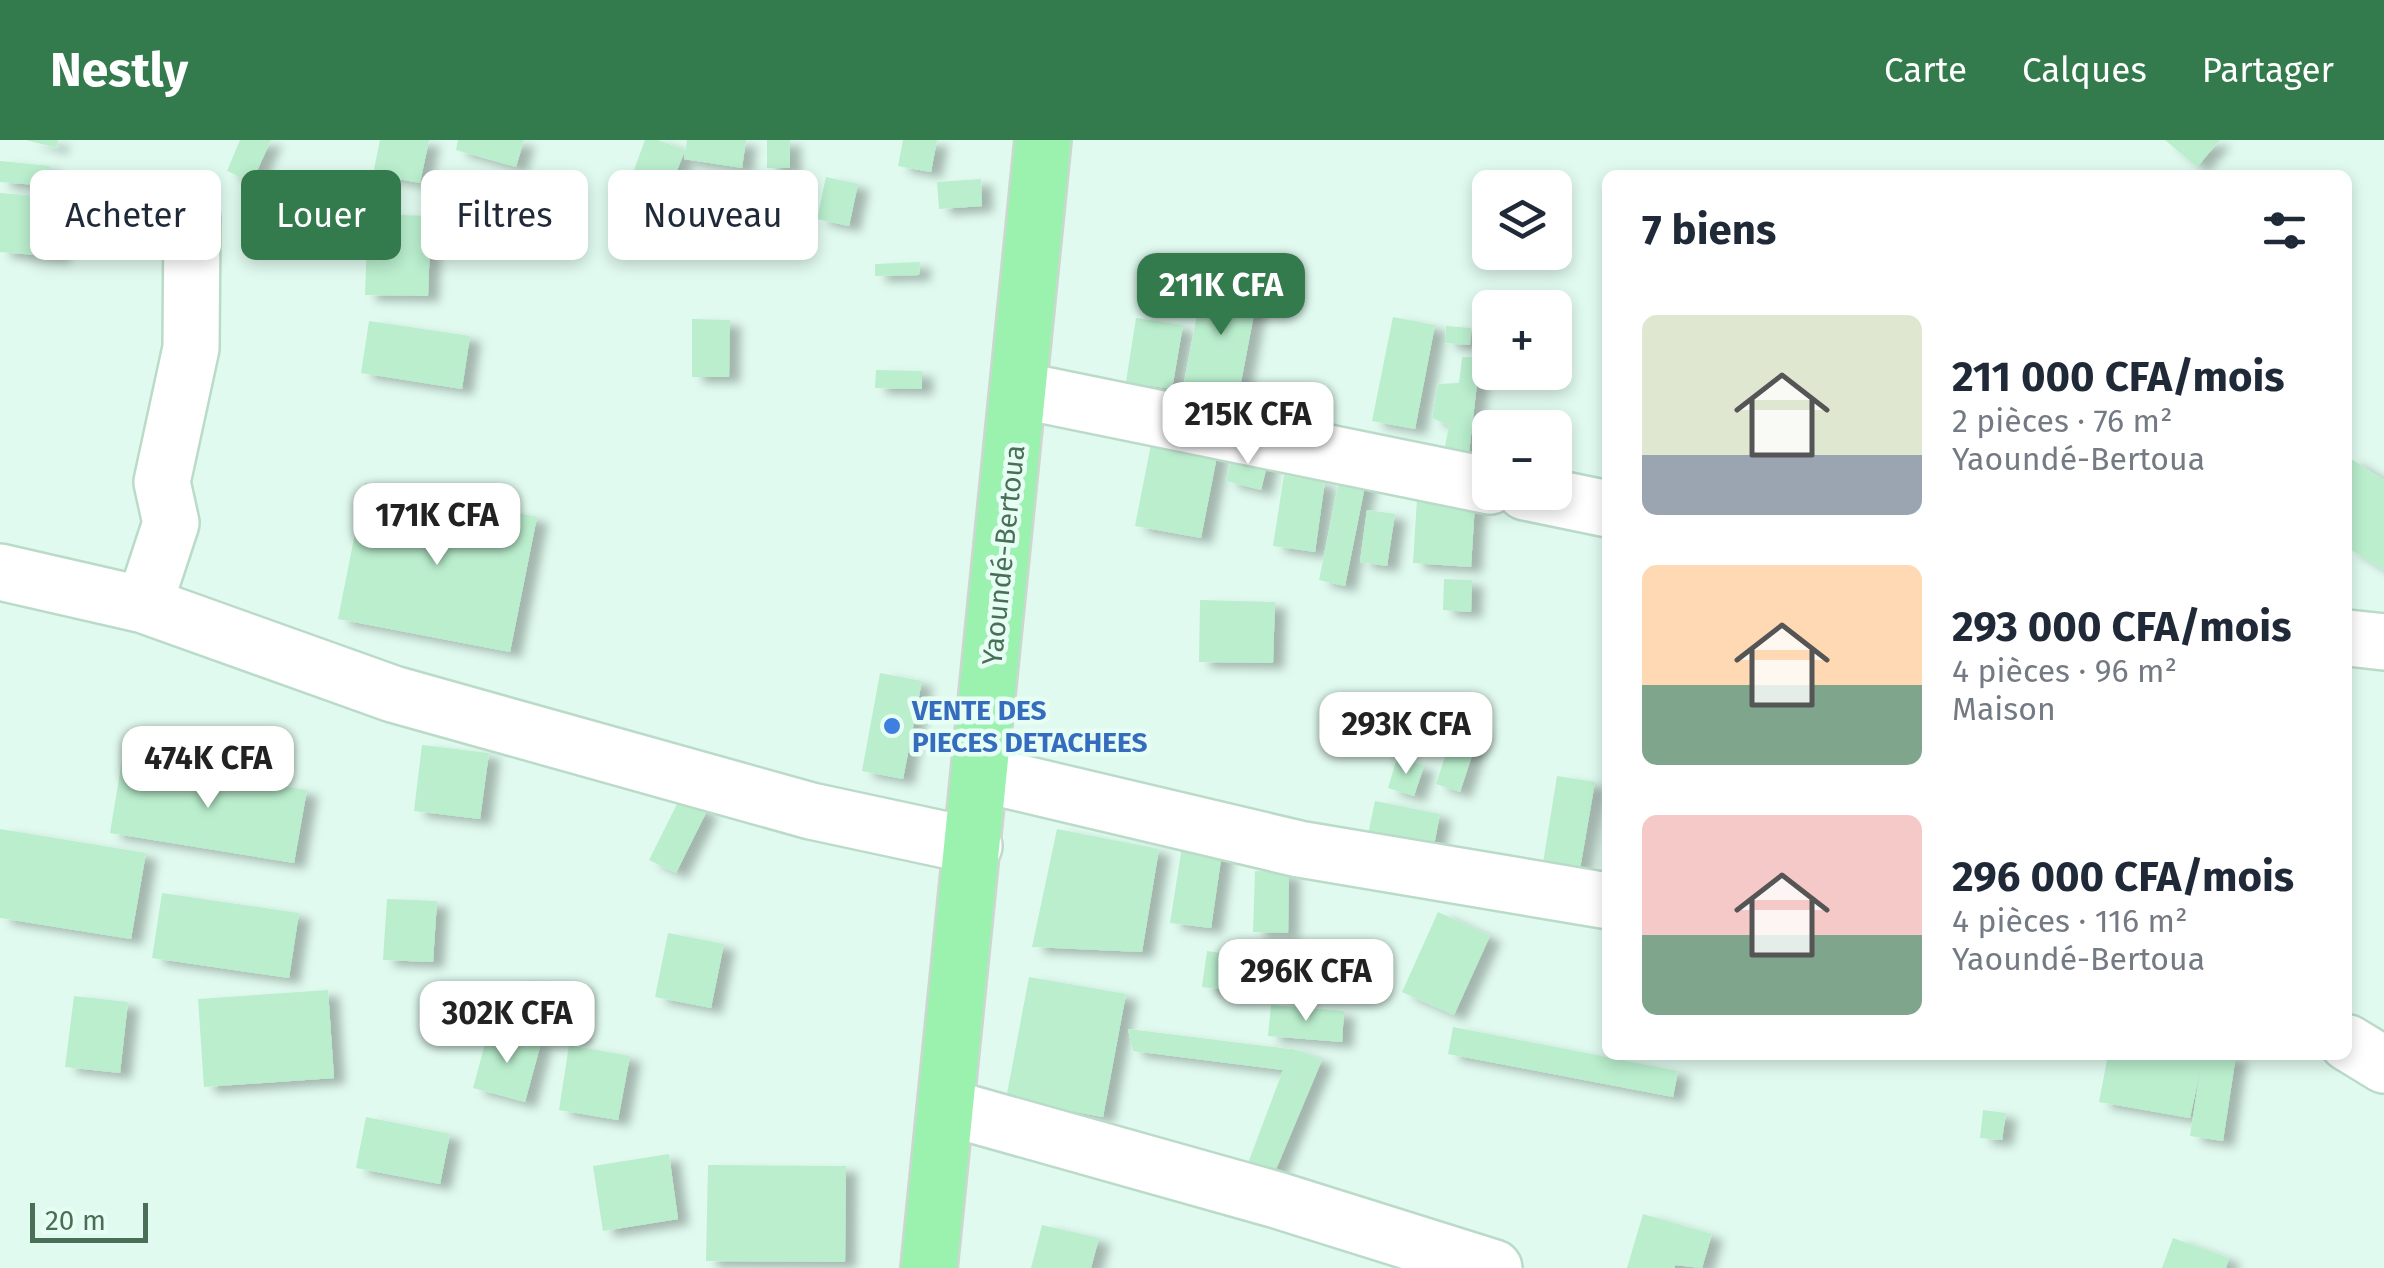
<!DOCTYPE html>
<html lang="fr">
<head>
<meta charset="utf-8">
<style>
	:root { --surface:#fff; --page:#f2f2f3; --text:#1f2937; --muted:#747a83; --accent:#337a4d }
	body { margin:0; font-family:"Fira Sans",sans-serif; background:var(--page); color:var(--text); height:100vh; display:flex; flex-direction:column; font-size:38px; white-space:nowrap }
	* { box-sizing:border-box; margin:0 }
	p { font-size:32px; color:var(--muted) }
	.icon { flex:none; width:55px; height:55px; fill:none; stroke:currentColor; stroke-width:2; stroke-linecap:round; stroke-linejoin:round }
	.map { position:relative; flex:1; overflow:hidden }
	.sheet { position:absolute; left:1602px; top:30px; width:750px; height:890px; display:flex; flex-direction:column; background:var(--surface); border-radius:15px; box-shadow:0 5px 15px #0003 }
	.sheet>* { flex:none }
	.top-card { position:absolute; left:30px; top:30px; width:950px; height:90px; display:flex; gap:20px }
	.controls { position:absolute; left:1472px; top:30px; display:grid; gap:20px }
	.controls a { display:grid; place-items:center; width:100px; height:100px; border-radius:15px; background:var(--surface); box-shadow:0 5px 15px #0003; font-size:50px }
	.scale { position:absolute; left:30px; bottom:25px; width:118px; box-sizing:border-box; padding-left:10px; border:5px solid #496f56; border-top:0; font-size:28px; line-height:35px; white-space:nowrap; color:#496f56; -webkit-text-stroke:8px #e6fef4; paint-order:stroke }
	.price { position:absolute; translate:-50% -85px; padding:0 22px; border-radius:20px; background:#fff; color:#222; font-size:32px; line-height:65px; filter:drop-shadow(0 2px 5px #0008) }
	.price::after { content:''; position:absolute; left:50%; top:60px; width:30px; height:22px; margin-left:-15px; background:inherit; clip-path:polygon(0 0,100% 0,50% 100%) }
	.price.selected { background:var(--accent); color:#fff }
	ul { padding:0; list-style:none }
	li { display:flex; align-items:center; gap:30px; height:250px; padding:0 40px }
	li span { display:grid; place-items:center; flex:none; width:280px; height:200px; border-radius:15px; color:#555 }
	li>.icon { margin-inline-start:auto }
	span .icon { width:120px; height:120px; fill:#fffc; stroke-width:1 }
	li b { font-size:42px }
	h2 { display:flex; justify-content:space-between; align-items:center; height:120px; padding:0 40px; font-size:42px }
	.pill { padding:0 35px; border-radius:15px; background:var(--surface); box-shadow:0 5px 15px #0003; font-size:35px; line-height:90px }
	.pill.selected { background:var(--accent); color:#fff }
	header { display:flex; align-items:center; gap:60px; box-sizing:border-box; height:140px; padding:0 50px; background:var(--accent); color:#fff }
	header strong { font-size:48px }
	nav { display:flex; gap:55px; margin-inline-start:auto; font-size:35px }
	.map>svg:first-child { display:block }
	.building { fill:#baeecd; filter:url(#shadow) }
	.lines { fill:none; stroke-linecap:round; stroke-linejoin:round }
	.minor-casing { stroke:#bbdbc9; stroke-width:60 }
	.highway-casing { stroke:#ccd7d0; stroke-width:60 }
	.minor { stroke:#fff; stroke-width:55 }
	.highway { stroke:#9af2ae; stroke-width:55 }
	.shop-dot { fill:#3f7fe0; stroke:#e6fef4; stroke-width:4 }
	.labels { text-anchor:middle; stroke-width:9; stroke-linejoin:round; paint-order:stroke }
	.street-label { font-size:28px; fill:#496f56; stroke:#e6fef4 }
	.shop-label { font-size:28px; font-weight:bold; fill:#366cbe; stroke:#e6fef4; text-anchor:start }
</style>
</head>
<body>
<header>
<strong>Nestly</strong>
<nav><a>Carte</a><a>Calques</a><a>Partager</a></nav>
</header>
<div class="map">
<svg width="2384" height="1128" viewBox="0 0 2384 1128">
	<defs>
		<filter id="shadow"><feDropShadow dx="11" dy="6" stdDeviation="5" flood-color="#0004"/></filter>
	</defs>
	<rect width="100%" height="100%" fill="#e0faef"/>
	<path class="building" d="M 26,0 L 58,0 L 57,8 Z
		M 240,0 L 271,0 L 252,42 L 227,31 Z
		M 380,0 L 429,0 L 420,43 L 373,34 Z
		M 458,0 L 524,0 L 516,27 L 456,10 Z
		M 645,0 L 658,0 L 685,10 L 668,54 L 630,41 Z
		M 687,0 L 746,0 L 742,28 L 684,19 Z
		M 767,0 L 790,0 L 790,28 L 767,28 Z
		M 903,0 L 937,0 L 931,32 L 898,26 Z
		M 2165,0 L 2220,0 L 2197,27 Z
		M 0,21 L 50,26 L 49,46 L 0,42 Z
		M 766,37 L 798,49 L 787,79 L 754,67 Z
		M 826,37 L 858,44 L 849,86 L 817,79 Z
		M 981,39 L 982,66 L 939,69 L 937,42 Z
		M 0,53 L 63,58 L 59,117 L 0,112 Z
		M 368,74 L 431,76 L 428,156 L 365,155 Z
		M 1208,117 L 1263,127 L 1234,279 L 1179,269 Z
		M 920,122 L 919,135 L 875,136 L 875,124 Z
		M 1393,177 L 1435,185 L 1415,289 L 1372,281 Z
		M 1136,178 L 1183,185 L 1172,249 L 1126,242 Z
		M 692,179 L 730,180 L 729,237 L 692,237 Z
		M 369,181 L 470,196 L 462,249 L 361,233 Z
		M 1446,186 L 1471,188 L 1470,205 L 1445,203 Z
		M 1462,217 L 1480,217 L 1468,322 L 1443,317 L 1449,285 L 1432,278 L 1438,244 L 1459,243 Z
		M 876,230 L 922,231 L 922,249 L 875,248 Z
		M 1152,299 L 1218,311 L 1201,398 L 1135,386 Z
		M 1235,305 L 1270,313 L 1261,350 L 1226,341 Z
		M 2348,317 L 2384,340 L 2384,430 L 2348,408 Z
		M 1342,326 L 1368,331 L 1345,446 L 1319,440 Z
		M 1284,335 L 1325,341 L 1315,412 L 1273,406 Z
		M 365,343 L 537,377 L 510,512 L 338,479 Z
		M 1417,359 L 1475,363 L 1471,427 L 1413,423 Z
		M 1367,370 L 1395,374 L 1387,426 L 1360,422 Z
		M 1444,439 L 1472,440 L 1471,472 L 1443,470 Z
		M 1200,460 L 1275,462 L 1273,523 L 1199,522 Z
		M 880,533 L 922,541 L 903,639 L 862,631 Z
		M 1457,580 L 1481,588 L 1460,652 L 1436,644 Z
		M 422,605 L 489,613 L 480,679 L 414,671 Z
		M 1397,618 L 1424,626 L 1414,656 L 1388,648 Z
		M 122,620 L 307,650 L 294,723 L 110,693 Z
		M 1557,636 L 1595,642 L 1580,729 L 1543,723 Z
		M 680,658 L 707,671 L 676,733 L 649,720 Z
		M 1375,661 L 1440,674 L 1432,716 L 1366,704 Z
		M 0,689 L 146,713 L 131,799 L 0,778 Z
		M 1057,689 L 1159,709 L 1142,812 L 1032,807 Z
		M 1183,700 L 1223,706 L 1211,788 L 1170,783 Z
		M 1255,731 L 1289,732 L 1288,793 L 1253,792 Z
		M 162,753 L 299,773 L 289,838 L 152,818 Z
		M 387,759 L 437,761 L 433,822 L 383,820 Z
		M 1438,772 L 1490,796 L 1454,875 L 1402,852 Z
		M 668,793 L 724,804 L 711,868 L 655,857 Z
		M 1207,811 L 1248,817 L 1242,852 L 1202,847 Z
		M 1029,837 L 1126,854 L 1103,977 L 1006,959 Z
		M 514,841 L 581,846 L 578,897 L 511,892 Z
		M 328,850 L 334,938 L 204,947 L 198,859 Z
		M 74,856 L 128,862 L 120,933 L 65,927 Z
		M 1271,865 L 1344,871 L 1342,902 L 1268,896 Z
		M 1453,887 L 1678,931 L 1673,957 L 1448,914 Z
		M 489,889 L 541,903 L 525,962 L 473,948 Z
		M 1128,889 L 1298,910 L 1322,920 L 1269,1046 L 1247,1026 L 1283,930 L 1133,911 Z
		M 569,905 L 630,916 L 618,980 L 559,970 Z
		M 2108,915 L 2236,915 L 2223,1001 L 2190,996 L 2200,931 L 2190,978 L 2099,962 Z
		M 1983,970 L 2006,973 L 2002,1000 L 1980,998 Z
		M 366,977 L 450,994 L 440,1044 L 356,1028 Z
		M 669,1014 L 678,1079 L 603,1091 L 593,1026 Z
		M 708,1025 L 846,1026 L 845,1122 L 706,1121 Z
		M 1643,1074 L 1712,1094 L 1702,1128 L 1675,1125 L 1675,1128 L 1627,1128 Z
		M 1042,1085 L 1099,1098 L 1091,1128 L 1031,1128 Z
		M 2173,1098 L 2229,1118 L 2226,1128 L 2162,1128 Z"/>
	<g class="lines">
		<defs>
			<path id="minor" d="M 1019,250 L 1490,346
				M 1525,352 L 1608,369
				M 0,432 L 144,465 L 393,554 L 811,671 L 974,706
				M 144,465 L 171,383 L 162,342 L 191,208 L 192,78
				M 2348,498 L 2384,502
				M 982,634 L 1299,709 L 1608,761
				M 2348,903 L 2384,925
				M 946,967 L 1277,1060 L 1494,1128"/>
			<path id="highway" d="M 929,1128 L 1043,0"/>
		</defs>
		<use href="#minor" class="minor-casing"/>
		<use href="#highway" class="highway-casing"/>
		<use href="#minor" class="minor"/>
		<use href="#highway" class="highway"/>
	</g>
	<circle class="shop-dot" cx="892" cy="586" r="10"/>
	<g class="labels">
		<g class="street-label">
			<text transform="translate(1003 415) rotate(-84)" y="10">Yaoundé-Bertoua</text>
		</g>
		<g class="shop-label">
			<text x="912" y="580">VENTE DES<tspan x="912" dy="32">PIECES DETACHEES</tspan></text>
		</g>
	</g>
</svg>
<div class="controls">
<a><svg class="icon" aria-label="layers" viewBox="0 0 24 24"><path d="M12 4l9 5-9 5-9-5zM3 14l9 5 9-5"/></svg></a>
<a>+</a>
<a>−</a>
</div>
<div class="scale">20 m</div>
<b class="price selected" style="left:1221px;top:198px">211K CFA</b>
<b class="price" style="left:1248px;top:327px">215K CFA</b>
<b class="price" style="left:437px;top:428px">171K CFA</b>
<b class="price" style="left:1406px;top:637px">293K CFA</b>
<b class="price" style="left:208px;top:671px">474K CFA</b>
<b class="price" style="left:1306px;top:884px">296K CFA</b>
<b class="price" style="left:507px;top:926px">302K CFA</b>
<div class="top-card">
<a class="pill">Acheter</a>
<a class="pill selected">Louer</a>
<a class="pill">Filtres</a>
<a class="pill">Nouveau</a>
</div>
<section class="sheet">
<h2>7 biens<svg class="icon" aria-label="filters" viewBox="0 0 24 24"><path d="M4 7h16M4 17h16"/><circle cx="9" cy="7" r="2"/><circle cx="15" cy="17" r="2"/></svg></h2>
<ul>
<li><span style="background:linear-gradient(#dfe7d0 70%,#9aa5b1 0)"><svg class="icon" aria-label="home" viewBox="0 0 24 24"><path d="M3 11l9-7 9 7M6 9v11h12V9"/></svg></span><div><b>211 000 CFA/mois</b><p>2 pièces · 76 m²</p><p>Yaoundé-Bertoua</p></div></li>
<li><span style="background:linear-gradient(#ffd9b3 60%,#7fa58c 0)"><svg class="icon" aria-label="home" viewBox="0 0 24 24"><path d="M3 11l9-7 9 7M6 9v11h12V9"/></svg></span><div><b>293 000 CFA/mois</b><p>4 pièces · 96 m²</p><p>Maison</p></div></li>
<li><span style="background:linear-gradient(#f6c9c9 60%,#7fa58c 0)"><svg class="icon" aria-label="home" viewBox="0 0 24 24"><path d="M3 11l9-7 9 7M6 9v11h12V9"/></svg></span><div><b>296 000 CFA/mois</b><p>4 pièces · 116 m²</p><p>Yaoundé-Bertoua</p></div></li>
</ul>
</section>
</div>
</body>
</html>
